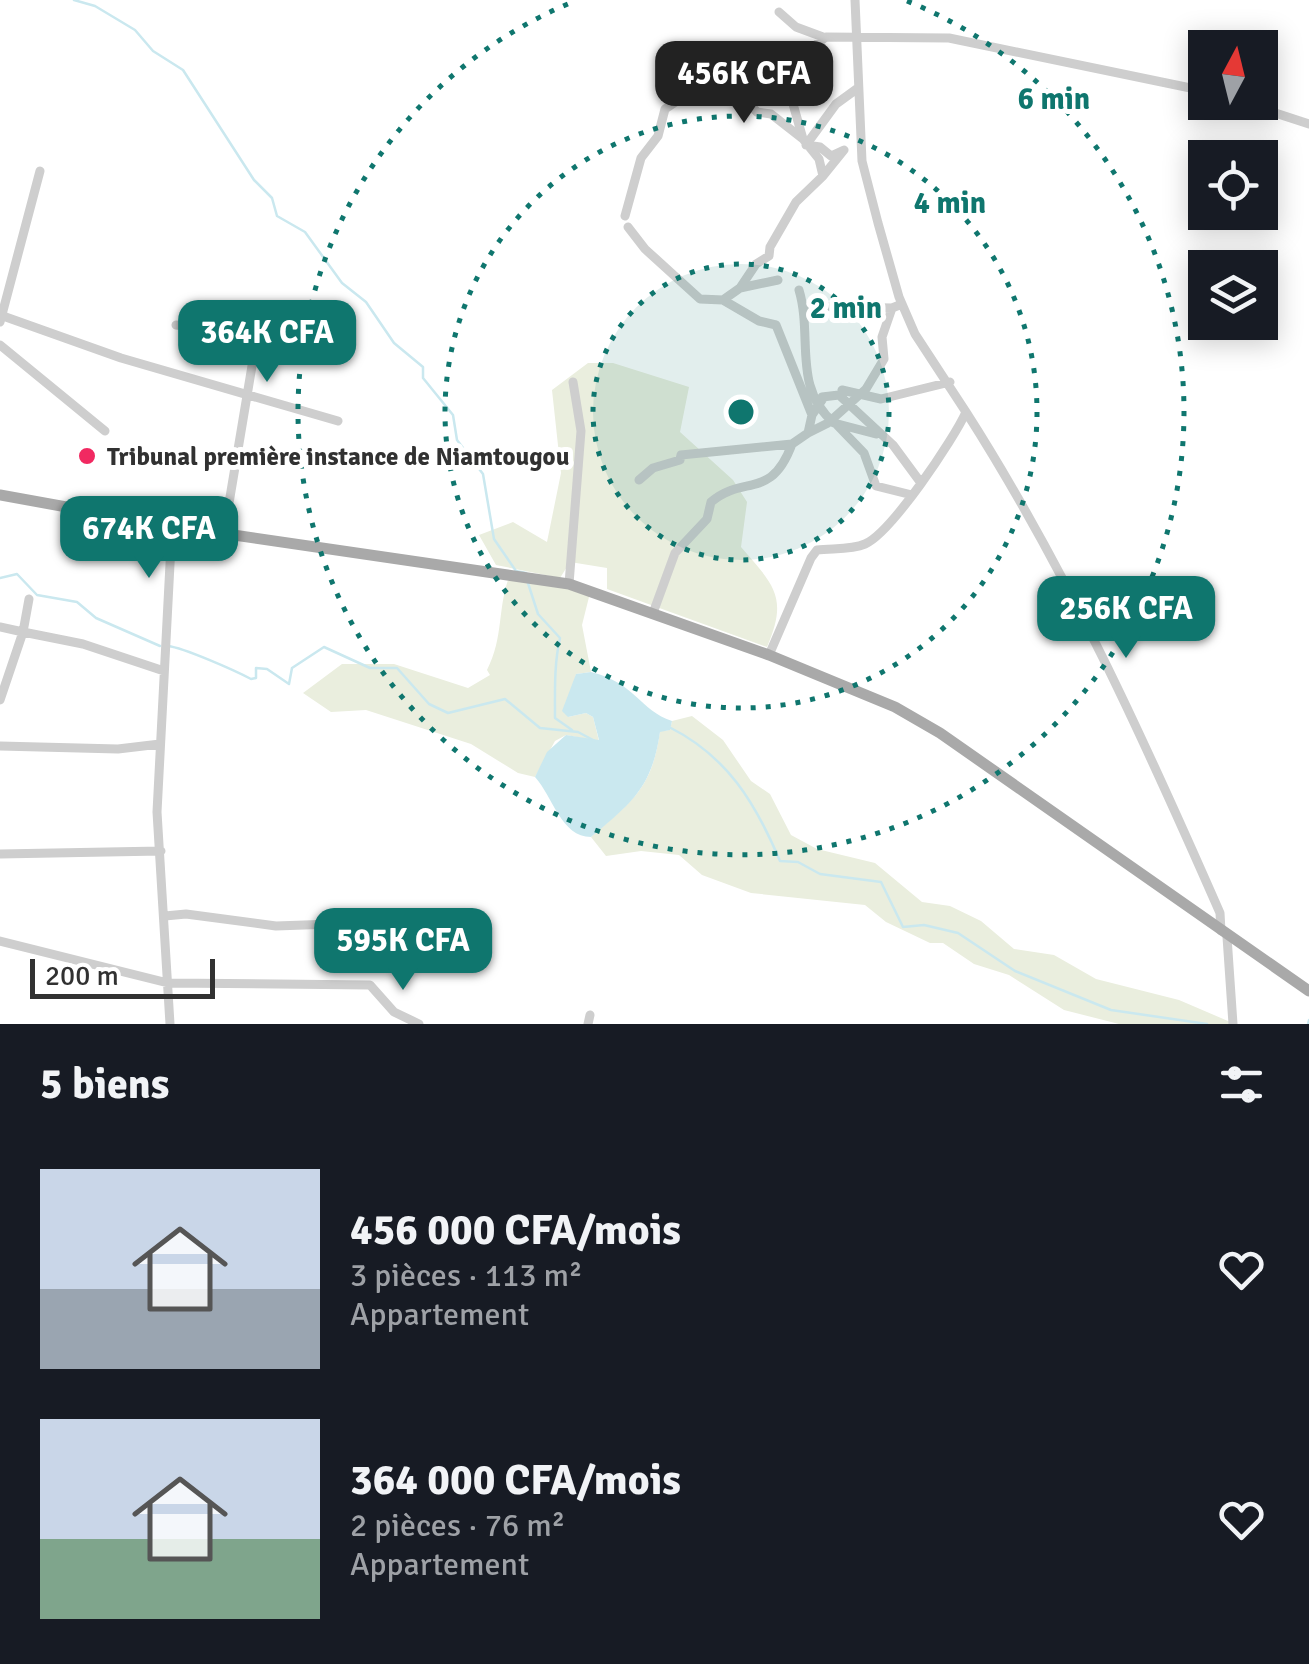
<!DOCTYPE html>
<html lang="fr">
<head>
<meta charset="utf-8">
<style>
	:root { --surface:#171b24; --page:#20242c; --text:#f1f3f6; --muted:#9ea1a6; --accent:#0f766e }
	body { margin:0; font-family:Signika,sans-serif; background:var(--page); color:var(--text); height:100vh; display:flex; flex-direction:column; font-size:38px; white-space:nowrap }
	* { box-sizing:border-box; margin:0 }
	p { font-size:32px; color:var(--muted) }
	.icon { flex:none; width:55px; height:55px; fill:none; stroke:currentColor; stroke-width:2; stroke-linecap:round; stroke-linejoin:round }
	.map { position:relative; height:1024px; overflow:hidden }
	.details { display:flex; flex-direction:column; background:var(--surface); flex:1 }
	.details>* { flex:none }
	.needle { width:65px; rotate:7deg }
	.controls { position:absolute; left:1188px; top:30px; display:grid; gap:20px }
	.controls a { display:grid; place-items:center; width:90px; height:90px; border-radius:0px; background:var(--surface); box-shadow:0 5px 25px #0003; font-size:50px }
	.scale { position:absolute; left:30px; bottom:25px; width:185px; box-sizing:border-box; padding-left:10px; border:5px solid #313131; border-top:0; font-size:28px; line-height:35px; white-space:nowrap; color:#313131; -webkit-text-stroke:8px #fff; paint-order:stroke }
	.price { position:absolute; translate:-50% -85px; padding:0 22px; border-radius:20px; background:var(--accent); color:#fff; font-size:32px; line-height:65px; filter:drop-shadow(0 2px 5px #0008) }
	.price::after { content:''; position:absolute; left:50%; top:60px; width:30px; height:22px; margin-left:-15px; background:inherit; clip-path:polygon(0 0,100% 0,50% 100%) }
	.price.active { background:#222; color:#fff }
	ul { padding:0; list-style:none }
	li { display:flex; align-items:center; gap:30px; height:250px; padding:0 40px }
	li span { display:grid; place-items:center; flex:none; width:280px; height:200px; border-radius:0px; color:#555 }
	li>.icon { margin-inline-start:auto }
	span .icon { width:120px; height:120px; fill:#fffc; stroke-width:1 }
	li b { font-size:42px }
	h2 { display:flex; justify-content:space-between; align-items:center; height:120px; padding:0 40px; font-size:42px }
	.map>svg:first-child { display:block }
	.green { fill:#eaeede }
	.water { fill:#cae8ef }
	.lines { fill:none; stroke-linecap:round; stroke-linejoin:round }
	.stream { stroke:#cae8ef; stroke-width:2.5 }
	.minor { stroke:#cecece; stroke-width:9 }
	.major { stroke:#a9a9a9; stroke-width:11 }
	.ring { fill:none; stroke:#0f766e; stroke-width:5; stroke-dasharray:5 10 }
	.poi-dot { fill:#f12961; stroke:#fff; stroke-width:4 }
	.labels { text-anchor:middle; stroke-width:10; stroke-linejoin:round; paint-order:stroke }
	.poi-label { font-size:25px; font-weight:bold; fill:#313131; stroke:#fff; text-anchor:start }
	.centre { fill:#0f766e; stroke:#fff; stroke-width:5 }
	.ring-label { font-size:30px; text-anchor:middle; font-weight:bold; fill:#0f766e; stroke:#fff; stroke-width:10; stroke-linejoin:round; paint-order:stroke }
</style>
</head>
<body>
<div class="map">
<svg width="1309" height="1024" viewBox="0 0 1309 1024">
	<rect width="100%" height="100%" fill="#fff"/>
	<path class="green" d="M 588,363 L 613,363 L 689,387 L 680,432 L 733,480 L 747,502 L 741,547 C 775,586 788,598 767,647 L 607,589 L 607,568 L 570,562 L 560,578 L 496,565 L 479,535 L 513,522 L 547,542 L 561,473 L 552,390 Z
		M 509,577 L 590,593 L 582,625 L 591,672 L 576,674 L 568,717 L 586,713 L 593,717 L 599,741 L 566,735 L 555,741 L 535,777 L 518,773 L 471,744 L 366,710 L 331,712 L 303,693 L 342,664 L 394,664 L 468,688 L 490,675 L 487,670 C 504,636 497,611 509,577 Z
		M 692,716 L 723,740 L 751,781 L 770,794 L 791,835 L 817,849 L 875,863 L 922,902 L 950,906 L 981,921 L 1014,949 L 1054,955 L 1096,979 L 1179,1000 L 1235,1024 L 1119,1024 L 1064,1010 L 1009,975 L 974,964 L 943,943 L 930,943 L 886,922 L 865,905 L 751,893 L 702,875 L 679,855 L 641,851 L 606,856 L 591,837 C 633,800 652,789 660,731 L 670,730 L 672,721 Z"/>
	<path class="water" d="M 591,672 C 636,683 639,710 672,721 L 670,730 L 660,732 C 652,787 633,802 591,837 C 561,837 553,797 535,777 L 547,752 L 566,735 L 599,740 L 593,717 L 586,713 L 568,717 L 562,711 L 576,674 Z"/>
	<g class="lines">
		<path class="stream" d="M 74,0 L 95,6 L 135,30 L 153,51 L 183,70 L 254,180 L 272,198 L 277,216 L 305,232 L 342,283 L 366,302 L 394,343 L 423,367 L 423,378 L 453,415 L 457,440 L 483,474 L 494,539 L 516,571 L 526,573
			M 0,578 L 17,574 L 37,595 L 77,602 L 96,618 L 160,646
			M 527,580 L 538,614 L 560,638 C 554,664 555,691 555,718 L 572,730
			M 168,646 C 184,648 234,670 251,679 L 256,678 L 256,668 L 267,669 L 289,684 L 292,668 L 324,647 L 370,668 L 397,668 L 429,704 L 448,713 L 505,699 L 540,728 L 578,732 L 595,741
			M 669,727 C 727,756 755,802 780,861 L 798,862 L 820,874 L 881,882 L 903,927 L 924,925 L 958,933 L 1015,971 L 1111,1010 L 1207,1024
			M 1308,1024 L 1309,1020"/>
		<path class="minor" d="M 779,12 L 796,27 L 823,37
			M 785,68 L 826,37 L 949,38 L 1205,91
			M 719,73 L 757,112 L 771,114 L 803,139
			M 1242,102 L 1309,124
			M 806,145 L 836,104 L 858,88
			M 806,145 L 820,147 L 831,156 L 844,150 L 823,176
			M 625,216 L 641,158 L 658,136 L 665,109 L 719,73 L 737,51
			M 628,227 L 645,249 L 700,299 L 723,300 L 740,288 L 778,280
			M 740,288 L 756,264 L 769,256 L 770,247 L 796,202 L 823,176 L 819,159 L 803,139 L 791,97 L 793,84 L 777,46
			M 799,290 C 813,337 792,387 834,423 L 876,434
			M 723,300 L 759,321 L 776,325 L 812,415
			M 804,306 L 892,308
			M 3,316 L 121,358 L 338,421
			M 0,322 L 40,171
			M 176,325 L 218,330 L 256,342 L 224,533
			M 0,345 L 105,431
			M 842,390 L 881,399 L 950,382
			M 822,397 L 839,395 L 893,445 L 921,483
			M 966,412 C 1067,570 1145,742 1220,913 L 1221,931
			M 837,425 L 864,453 L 876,486 L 912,495
			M 808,433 L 828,423 L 866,389 L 884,359 L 882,337 L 892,308 L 902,304
			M 639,480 L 653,468 L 680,460 L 681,455 L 792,444 L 808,433 L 812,415 L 824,397
			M 569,584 L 581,431 L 573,382
			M 653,613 L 675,553 L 707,519 L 711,502 C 744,474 771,501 792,444
			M 0,627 L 23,632 L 29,599
			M 769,655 L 811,558 L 817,550 C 832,548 851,550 865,544 C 891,533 954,439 966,412 L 915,334 L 899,297 L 878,223 L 862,161 L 855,0
			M 0,700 L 23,632 L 83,644 L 164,671
			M 0,746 L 118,749 L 160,744
			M 0,854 L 161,851
			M 165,916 L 186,914 L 276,926 L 360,923
			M 1227,937 L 1233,1024
			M 0,941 L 168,983 L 370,985 L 394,1012 L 419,1024
			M 170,1024 L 157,812 L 172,526
			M 588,1024 L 590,1015"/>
		<path class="major" d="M 0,495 L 172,526 L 569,584 L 769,655 L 895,707 L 940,733 L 1309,991"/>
	</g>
	<circle cx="741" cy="412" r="148" fill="#0f766e" fill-opacity=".12"/>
	<g class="ring">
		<circle cx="741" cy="412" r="148"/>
		<circle cx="741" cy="412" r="296"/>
		<path d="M907 1A443 443 0 1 1 575 1"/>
	</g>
	<circle class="poi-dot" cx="87" cy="456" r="10"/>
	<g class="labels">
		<g class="poi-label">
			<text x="107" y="465">Tribunal première instance de Niamtougou</text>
		</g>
	</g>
	<circle cx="741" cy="412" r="15" class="centre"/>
	<g class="ring-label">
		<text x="1054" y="109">6 min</text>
		<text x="950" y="213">4 min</text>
		<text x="846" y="318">2 min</text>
	</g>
</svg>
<div class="controls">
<a><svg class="needle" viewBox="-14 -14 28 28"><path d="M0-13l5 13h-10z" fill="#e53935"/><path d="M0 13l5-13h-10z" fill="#9ea1a6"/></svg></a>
<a><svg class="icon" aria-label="locate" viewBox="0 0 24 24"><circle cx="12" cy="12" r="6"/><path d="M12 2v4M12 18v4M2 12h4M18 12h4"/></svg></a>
<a><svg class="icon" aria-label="layers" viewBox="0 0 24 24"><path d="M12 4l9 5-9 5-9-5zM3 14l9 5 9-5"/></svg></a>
</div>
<div class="scale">200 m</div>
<b class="price active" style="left:744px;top:126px">456K CFA</b>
<b class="price" style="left:267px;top:385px">364K CFA</b>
<b class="price" style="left:149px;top:581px">674K CFA</b>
<b class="price" style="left:1126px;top:661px">256K CFA</b>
<b class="price" style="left:403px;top:993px">595K CFA</b>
</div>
<section class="details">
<h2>5 biens<svg class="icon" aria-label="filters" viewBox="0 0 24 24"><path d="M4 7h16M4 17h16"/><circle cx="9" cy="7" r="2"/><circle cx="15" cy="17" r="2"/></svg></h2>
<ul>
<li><span style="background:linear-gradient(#c9d6e8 60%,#9aa5b1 0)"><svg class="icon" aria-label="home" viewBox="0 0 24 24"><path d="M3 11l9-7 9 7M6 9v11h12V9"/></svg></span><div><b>456 000 CFA/mois</b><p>3 pièces · 113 m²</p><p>Appartement</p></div><svg class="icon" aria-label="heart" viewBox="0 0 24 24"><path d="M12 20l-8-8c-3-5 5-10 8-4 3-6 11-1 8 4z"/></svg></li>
<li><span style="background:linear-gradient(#c9d6e8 60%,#7fa58c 0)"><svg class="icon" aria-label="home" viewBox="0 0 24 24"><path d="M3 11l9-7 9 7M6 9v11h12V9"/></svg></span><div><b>364 000 CFA/mois</b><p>2 pièces · 76 m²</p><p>Appartement</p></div><svg class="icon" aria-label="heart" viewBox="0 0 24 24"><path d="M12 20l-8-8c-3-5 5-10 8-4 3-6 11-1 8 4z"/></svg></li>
</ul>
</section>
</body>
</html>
